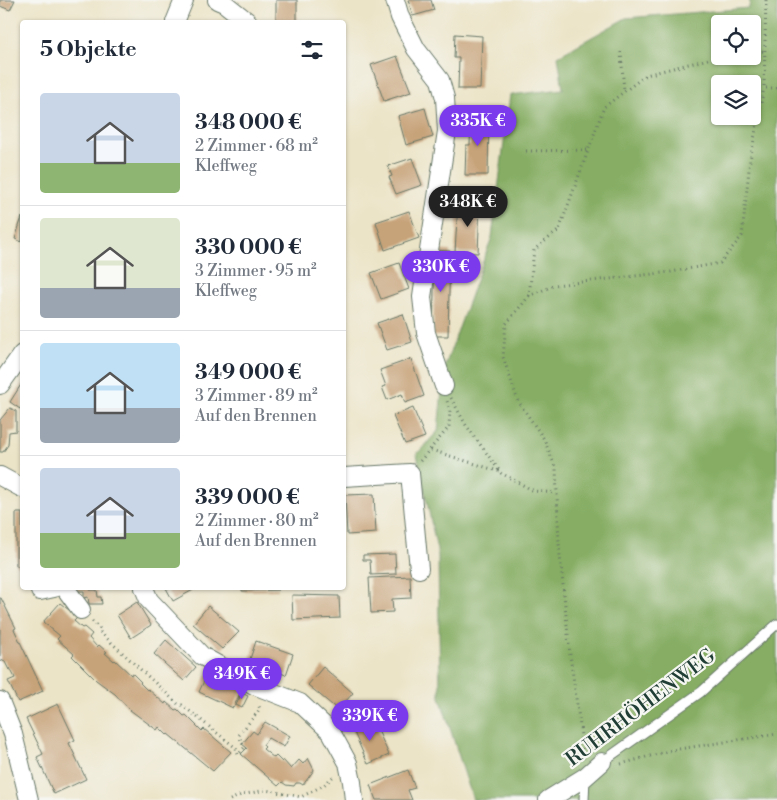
<!DOCTYPE html>
<html lang="de">
<head>
<meta charset="utf-8">
<style>
	:root { --surface:#fff; --page:#f2f2f3; --text:#1f2937; --muted:#747a83; --line:#e0e1e3; --accent:#7c3aed }
	body { margin:0; font-family:"Libre Bodoni",serif; background:var(--page); color:var(--text); height:100vh; display:flex; flex-direction:column; font-size:19px; white-space:nowrap }
	* { box-sizing:border-box; margin:0 }
	p { font-size:16px; color:var(--muted) }
	.icon { flex:none; width:28px; height:28px; fill:none; stroke:currentColor; stroke-width:2; stroke-linecap:round; stroke-linejoin:round }
	.map { position:relative; flex:1; overflow:hidden }
	.side { position:absolute; left:20px; top:20px; width:326px; height:570px; display:flex; flex-direction:column; background:var(--surface); border-radius:5px; box-shadow:0 1px 4px #0004 }
	.side>* { flex:none }
	.controls { position:absolute; left:711px; top:15px; display:grid; gap:10px }
	.controls a { display:grid; place-items:center; width:50px; height:50px; border-radius:5px; background:var(--surface); box-shadow:0 1px 4px #0004; font-size:25px }
	.price { position:absolute; translate:-50% -42px; padding:0 11px; border-radius:18px; background:var(--accent); color:#fff; font-size:16px; line-height:32px; filter:drop-shadow(0 1px 2px #0008) }
	.price::after { content:''; position:absolute; left:50%; top:30px; width:15px; height:11px; margin-left:-8px; background:inherit; clip-path:polygon(0 0,100% 0,50% 100%) }
	.price.active { background:#222; color:#fff }
	ul { padding:0; list-style:none }
	li { display:flex; align-items:center; gap:15px; height:125px; padding:0 20px }
	li+li { border-top:1px solid var(--line) }
	li span { display:grid; place-items:center; flex:none; width:140px; height:100px; border-radius:5px; color:#555 }
	li>.icon { margin-inline-start:auto }
	span .icon { width:60px; height:60px; fill:#fffc; stroke-width:1 }
	li b { font-size:21px }
	h2 { display:flex; justify-content:space-between; align-items:center; height:60px; padding:0 20px; font-size:21px }
	.map>svg:first-child { display:block }
	.forest { fill:#86ad63; stroke:#52754c; fill-rule:evenodd }
	.building { fill:#c7a379 }
	.lines { fill:none; stroke-linecap:round; stroke-linejoin:round }
	.lane-casing { stroke:#677767; stroke-width:11 }
	.street-casing { stroke:#677767; stroke-width:20 }
	.path { stroke:#677767; stroke-width:3; stroke-dasharray:1 4; stroke-linecap:butt }
	.lane { stroke:#fff; stroke-width:9 }
	.street { stroke:#fff; stroke-width:18 }
	.labels { text-anchor:middle; stroke-width:4.5; stroke-linejoin:round; paint-order:stroke }
	.street-label { font-size:20px; fill:#1f3d34; stroke:#f6f6f2 }
</style>
</head>
<body>
<div class="map">
<svg width="777" height="800" viewBox="0 0 777 800">
	<rect width="100%" height="100%" fill="#f6f6f2"/>
	<filter id="ink" filterUnits="userSpaceOnUse"><feTurbulence type="fractalNoise" baseFrequency=".02" numOctaves="2"/><feDisplacementMap in="SourceGraphic" scale="10" xChannelSelector="R" yChannelSelector="G"/><feConvolveMatrix kernelMatrix="1 2 1 2 8 2 1 2 1" color-interpolation-filters="sRGB"/></filter>
	<filter id="wash" filterUnits="userSpaceOnUse"><feTurbulence type="fractalNoise" baseFrequency=".0096" numOctaves="4" result="noise"/><feDisplacementMap in="SourceGraphic" scale="20" xChannelSelector="R" yChannelSelector="G"/><feGaussianBlur stdDeviation="1.12" result="paint"/><feColorMatrix in="noise" values="0 0 0 0 0 0 0 0 0 0 0 0 0 0 0 0 0 1.4 0 .05"/><feComposite in="paint" operator="in"/></filter>
	<g filter="url(#wash)">
		<rect width="100%" height="100%" fill="#ece4c7"/>
		<path class="forest" d="M 750,0 L 777,0 L 777,800 L 473,800 L 440,697 L 438,555 L 417,454 L 438,431 L 444,369 L 492,237 L 510,95 L 563,89 L 558,56 L 626,18 L 749,8 ZM 720,24 L 752,24 L 752,56 L 720,56 ZM 720,84 L 752,84 L 752,116 L 720,116 Z"/>
		<g id="blocks">
			<path class="building" d="M 0,0 L 15,0 L 10,10 L 0,6 Z
				M 276,0 L 297,0 L 297,22 L 276,22 Z
				M 408,0 L 431,0 L 434,10 L 413,16 Z
				M 455,34 L 482,36 L 480,89 L 458,89 L 459,58 L 454,58 Z
				M 397,56 L 411,92 L 384,101 L 371,65 Z
				M 425,108 L 433,137 L 406,145 L 398,116 Z
				M 471,116 L 489,117 L 488,175 L 465,175 L 466,145 L 470,145 Z
				M 412,158 L 422,185 L 396,194 L 389,177 L 392,176 L 388,166 Z
				M 458,202 L 480,203 L 478,253 L 455,252 Z
				M 409,211 L 419,238 L 385,250 L 376,222 Z
				M 22,217 L 22,242 L 15,239 Z
				M 435,250 L 450,251 L 448,336 L 433,336 Z
				M 399,263 L 409,289 L 381,299 L 371,273 Z
				M 403,314 L 412,342 L 387,350 L 377,323 Z
				M 411,359 L 424,396 L 405,403 L 402,394 L 387,400 L 382,387 L 386,386 L 380,370 Z
				M 22,383 L 22,406 L 20,409 L 10,402 Z
				M 10,408 L 16,411 L 16,431 L 9,432 L 8,445 L 3,452 L 0,452 L 0,420 Z
				M 413,408 L 425,437 L 405,444 L 393,416 Z
				M 374,494 L 376,533 L 347,535 L 345,495 Z
				M 16,513 L 22,513 L 22,566 L 16,566 Z
				M 395,554 L 396,574 L 371,575 L 370,560 L 363,560 L 363,555 Z
				M 410,576 L 411,598 L 392,599 L 393,612 L 371,613 L 369,578 Z
				M 77,588 L 90,588 L 90,590 L 97,590 L 98,597 L 101,597 L 102,604 L 89,604 L 88,597 L 84,598 L 84,591 L 77,591 Z
				M 166,588 L 191,588 L 193,590 L 173,601 Z
				M 242,588 L 278,588 L 278,590 L 242,591 Z
				M 292,595 L 339,596 L 340,618 L 293,620 Z
				M 0,598 L 1,598 L 16,628 L 14,629 L 43,691 L 18,702 L 8,681 L 15,678 L 10,668 L 9,670 L 4,660 L 0,662 Z
				M 137,602 L 151,625 L 131,638 L 117,615 Z
				M 60,603 L 78,617 L 74,621 L 82,628 L 84,627 L 92,634 L 89,638 L 97,647 L 99,645 L 107,652 L 105,653 L 114,661 L 115,660 L 131,675 L 133,674 L 141,682 L 140,683 L 147,690 L 148,689 L 165,704 L 166,702 L 175,710 L 177,709 L 184,716 L 186,715 L 202,731 L 204,729 L 231,752 L 213,771 L 168,734 L 167,735 L 159,727 L 157,730 L 130,710 L 115,694 L 96,680 L 72,656 L 74,654 L 57,639 L 60,636 L 43,622 Z
				M 208,606 L 239,632 L 222,649 L 193,624 Z
				M 166,640 L 196,667 L 184,681 L 154,654 Z
				M 256,641 L 293,654 L 286,675 L 249,662 Z
				M 323,667 L 353,693 L 338,710 L 308,685 Z
				M 207,674 L 242,690 L 233,708 L 199,692 Z
				M 242,693 L 248,696 L 242,708 L 236,705 Z
				M 58,704 L 75,740 L 69,743 L 86,779 L 54,794 L 37,757 L 43,754 L 26,719 Z
				M 373,719 L 389,755 L 368,764 L 352,728 Z
				M 265,722 L 290,736 L 284,747 L 268,738 L 263,745 L 265,747 L 263,749 L 274,758 L 276,756 L 282,762 L 283,760 L 291,769 L 299,760 L 303,764 L 308,758 L 314,770 L 303,785 L 300,783 L 296,783 L 294,786 L 286,785 L 282,782 L 278,786 L 241,754 L 247,748 L 242,744 L 253,731 L 257,734 Z
				M 408,770 L 415,788 L 408,790 L 412,800 L 376,800 L 370,785 Z"/>
		</g>
	</g>
	<g filter="url(#ink)">
		<use href="#blocks" fill-opacity="0" stroke="#677767" stroke-width="1"/>
		<g class="lines">
			<defs>
				<path id="lane" d="M 602,762 L 701,692 L 777,624
					M 584,800 L 585,778"/>
				<path id="street" d="M 217,0 L 224,3 L 248,22
					M 395,0 L 400,17 L 416,49 L 440,80 L 445,98 L 447,131 L 422,297 L 426,333 L 444,386
					M 175,22 L 184,0
					M 0,385 L 22,354
					M 0,476 L 22,488
					M 344,477 L 410,473 L 419,569
					M 65,588 L 81,610
					M 144,588 L 149,600 L 202,656 L 254,685 L 300,703 L 331,732 L 348,763 L 352,782 L 354,800
					M 40,591 L 54,588
					M 0,701 L 13,734 L 29,800
					M 548,800 L 585,777 L 602,762"/>
			</defs>
			<use href="#lane" class="lane-casing"/>
			<use href="#street" class="street-casing"/>
			<path class="path" d="M 766,0 L 764,88 L 777,88
				M 621,52 L 624,91
				M 752,52 L 765,51
				M 526,151 L 588,150
				M 529,296 L 534,250 L 559,230 L 604,107 L 646,75 L 720,56
				M 451,398 L 466,425 L 501,473 L 534,491 L 556,493
				M 431,450 L 501,472
				M 420,461 L 449,427 L 450,410 L 447,401
				M 92,621 L 101,630 L 100,632 L 179,705 L 182,705 L 236,748 L 238,755 L 244,748 L 239,735 L 260,709 L 258,704
				M 583,759 L 580,726 L 570,655 L 559,545 L 556,469 L 544,439 L 518,401 L 503,357 L 506,324 L 529,296 L 555,285 L 671,272 L 720,263 L 742,236 L 750,160 L 764,88
				M 621,764 L 672,750 L 777,734
				M 230,800 L 241,795 L 266,790 L 301,797 L 324,785 L 335,775"/>
			<use href="#lane" class="lane"/>
			<use href="#street" class="street"/>
		</g>
	</g>
	<g class="labels">
		<g class="street-label">
			<text transform="translate(640 707) rotate(-37)" y="7">RUHRHÖHENWEG</text>
		</g>
	</g>
</svg>
<div class="controls">
<a><svg class="icon" aria-label="locate" viewBox="0 0 24 24"><circle cx="12" cy="12" r="6"/><path d="M12 2v4M12 18v4M2 12h4M18 12h4"/></svg></a>
<a><svg class="icon" aria-label="layers" viewBox="0 0 24 24"><path d="M12 4l9 5-9 5-9-5zM3 14l9 5 9-5"/></svg></a>
</div>
<b class="price" style="left:478px;top:147px">335K €</b>
<b class="price active" style="left:468px;top:228px">348K €</b>
<b class="price" style="left:441px;top:293px">330K €</b>
<b class="price" style="left:242px;top:700px">349K €</b>
<b class="price" style="left:370px;top:742px">339K €</b>
<section class="side">
<h2>5 Objekte<svg class="icon" aria-label="filters" viewBox="0 0 24 24"><path d="M4 7h16M4 17h16"/><circle cx="9" cy="7" r="2"/><circle cx="15" cy="17" r="2"/></svg></h2>
<ul>
<li><span style="background:linear-gradient(#c9d6e8 70%,#8fb573 0)"><svg class="icon" aria-label="home" viewBox="0 0 24 24"><path d="M3 11l9-7 9 7M6 9v11h12V9"/></svg></span><div><b>348 000 €</b><p>2 Zimmer · 68 m²</p><p>Kleffweg</p></div></li>
<li><span style="background:linear-gradient(#dfe7d0 70%,#9aa5b1 0)"><svg class="icon" aria-label="home" viewBox="0 0 24 24"><path d="M3 11l9-7 9 7M6 9v11h12V9"/></svg></span><div><b>330 000 €</b><p>3 Zimmer · 95 m²</p><p>Kleffweg</p></div></li>
<li><span style="background:linear-gradient(#bfe0f5 65%,#9aa5b1 0)"><svg class="icon" aria-label="home" viewBox="0 0 24 24"><path d="M3 11l9-7 9 7M6 9v11h12V9"/></svg></span><div><b>349 000 €</b><p>3 Zimmer · 89 m²</p><p>Auf den Brennen</p></div></li>
<li><span style="background:linear-gradient(#c9d6e8 65%,#8fb573 0)"><svg class="icon" aria-label="home" viewBox="0 0 24 24"><path d="M3 11l9-7 9 7M6 9v11h12V9"/></svg></span><div><b>339 000 €</b><p>2 Zimmer · 80 m²</p><p>Auf den Brennen</p></div></li>
</ul>
</section>
</div>
</body>
</html>
